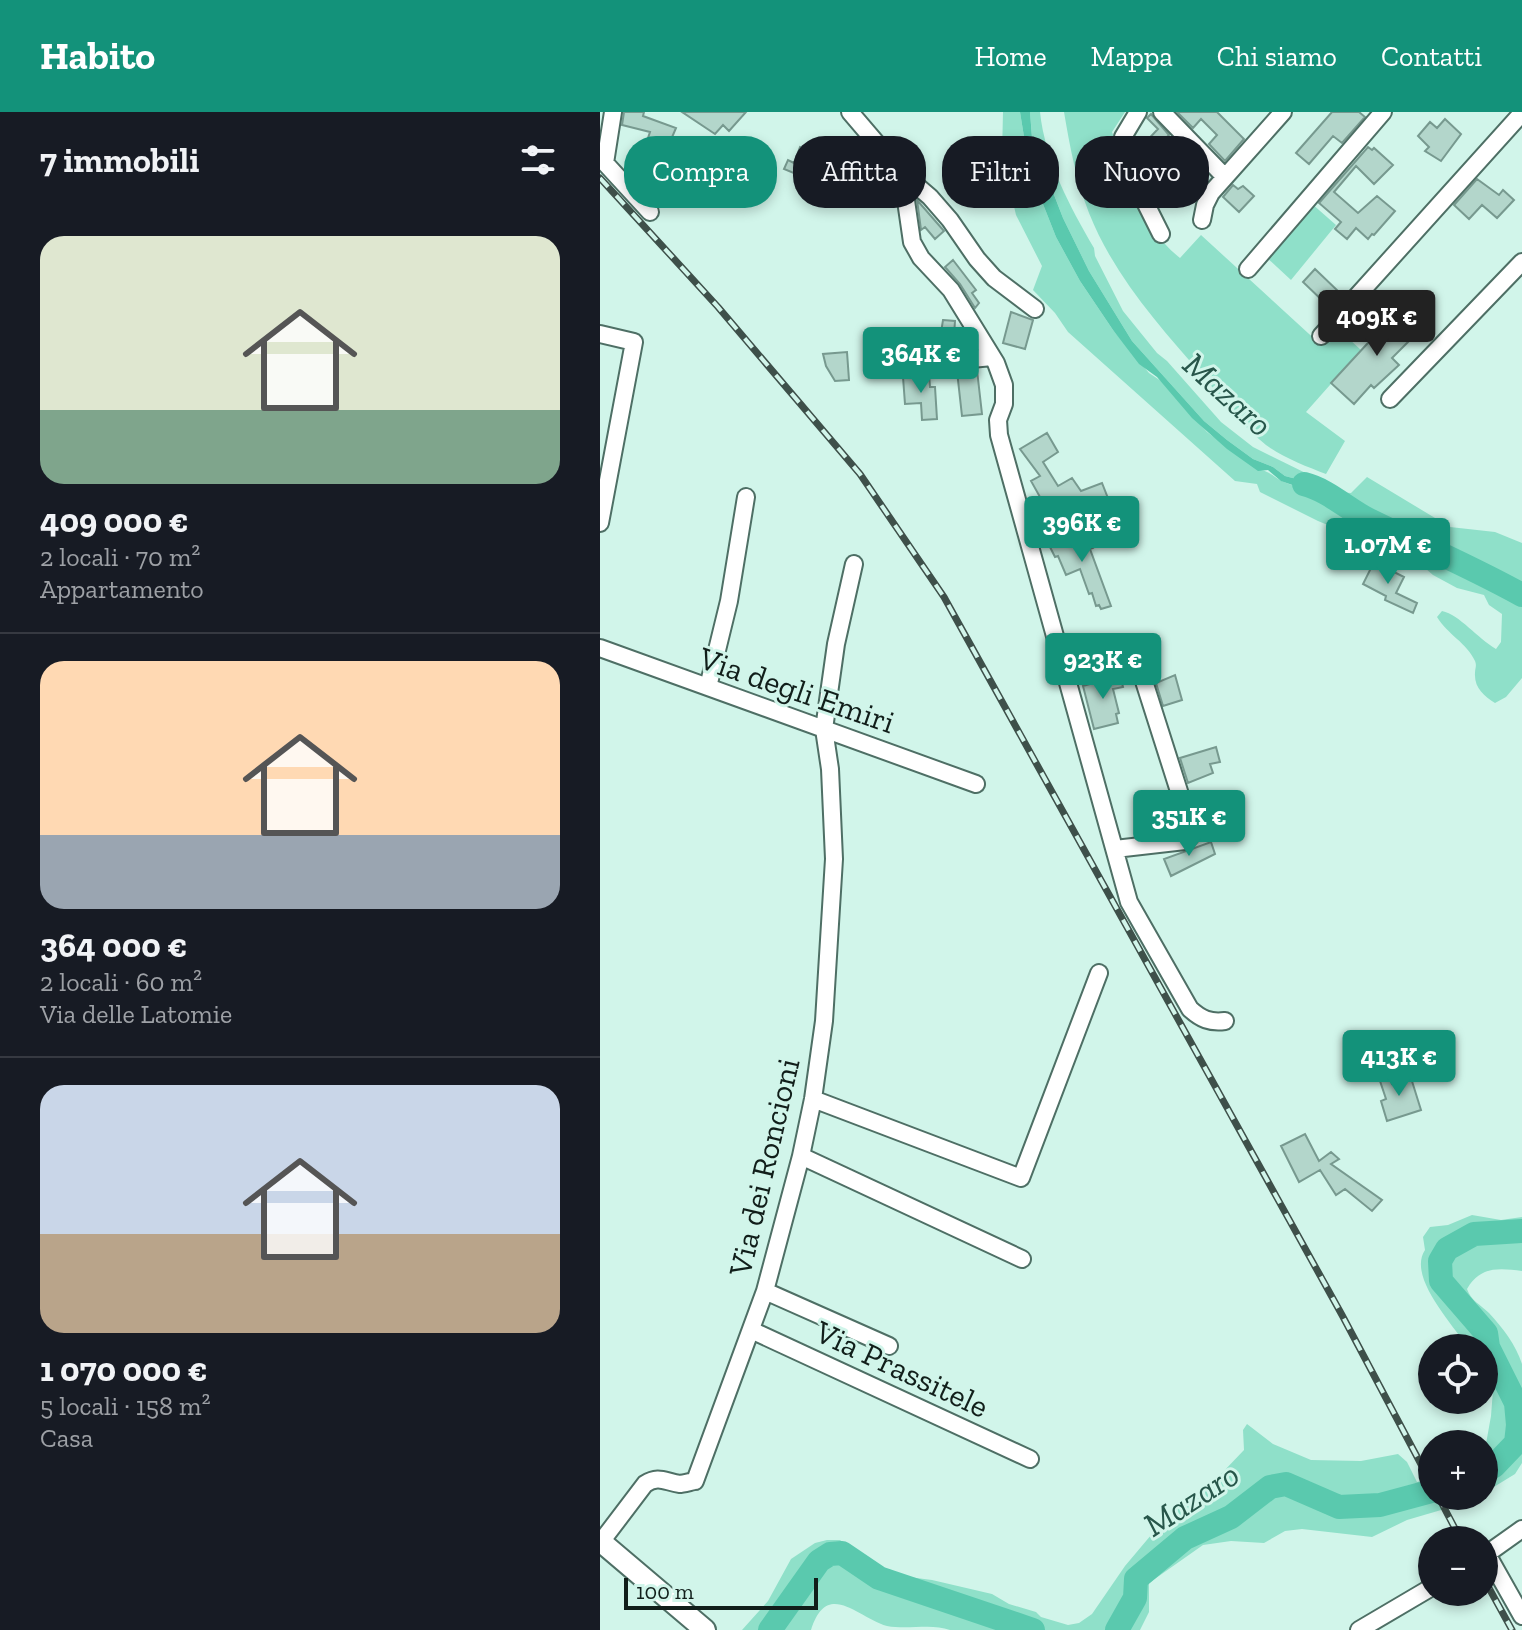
<!DOCTYPE html>
<html lang="it">
<head>
<meta charset="utf-8">
<style>
	:root { --surface:#171b24; --page:#242831; --text:#f1f3f6; --muted:#9ea1a6; --line:#363941; --accent:#13927a }
	body { margin:0; font-family:"Zilla Slab",serif; background:var(--page); color:var(--text); height:100vh; display:flex; flex-direction:column; font-size:30px; white-space:nowrap }
	* { box-sizing:border-box; margin:0 }
	p { font-size:26px; color:var(--muted) }
	.icon { flex:none; width:44px; height:44px; fill:none; stroke:currentColor; stroke-width:2; stroke-linecap:round; stroke-linejoin:round }
	.map { position:relative; flex:1; overflow:hidden }
	.sheet { display:flex; flex-direction:column; background:var(--surface); width:600px }
	.sheet>* { flex:none }
	.guide { position:absolute; left:24px; top:24px; width:760px; height:72px; display:flex; gap:16px }
	.controls { position:absolute; left:818px; top:1222px; display:grid; gap:16px }
	.controls a { display:grid; place-items:center; width:80px; height:80px; border-radius:50%; background:var(--surface); box-shadow:0 4px 12px #0003; font-size:40px }
	.scale { position:absolute; left:24px; bottom:20px; width:194px; box-sizing:border-box; padding-left:8px; border:4px solid #111e1a; border-top:0; font-size:22px; line-height:28px; white-space:nowrap; color:#111e1a; -webkit-text-stroke:6px #d1f5ea; paint-order:stroke }
	.price { position:absolute; translate:-50% -68px; padding:0 18px; border-radius:8px; background:var(--accent); color:#fff; font-size:26px; line-height:52px; filter:drop-shadow(0 2px 4px #0008) }
	.price::after { content:''; position:absolute; left:50%; top:48px; width:24px; height:18px; margin-left:-12px; background:inherit; clip-path:polygon(0 0,100% 0,50% 100%) }
	.price.on { background:#222; color:#fff }
	ul { padding:0; list-style:none }
	li { display:grid; align-content:center; gap:16px; height:424px; padding:0 40px }
	li+li { border-top:2px solid var(--line) }
	li span { display:grid; place-items:center; height:248px; border-radius:24px; color:#555 }
	li>.icon { margin-inline-start:auto }
	span .icon { width:144px; height:144px; fill:#fffc; stroke-width:1 }
	li b { font-size:34px }
	h2 { display:flex; justify-content:space-between; align-items:center; height:96px; padding:0 40px; font-size:34px }
	.tag { padding:0 28px; border-radius:32px; background:var(--surface); box-shadow:0 4px 12px #0003; font-size:28px; line-height:72px }
	.tag.on { background:var(--accent); color:#fff }
	header { display:flex; align-items:center; gap:48px; box-sizing:border-box; height:112px; padding:0 40px; background:var(--accent); color:#fff }
	header strong { font-size:38px }
	nav { display:flex; gap:44px; margin-inline-start:auto; font-size:28px }
	main { display:flex; flex:1; min-height:0 }
	.map>svg:first-child { display:block }
	.green { fill:#8fe0c9 }
	.water { fill:#5ac9ae }
	.lines { fill:none; stroke-linecap:round; stroke-linejoin:round }
	.river { stroke:#5ac9ae; stroke-width:24 }
	.building { fill:#b3d6cb; stroke:#77998f; stroke-width:2 }
	.minor-casing { stroke:#4e6f65; stroke-width:20 }
	.major-casing { stroke:#4e6f65; stroke-width:24 }
	.minor { stroke:#fff; stroke-width:16 }
	.major { stroke:#fff; stroke-width:20 }
	.rail-casing { stroke:#3e504a; stroke-width:7 }
	.rail { stroke:#d1f5ea; stroke-width:4; stroke-dasharray:12; stroke-linecap:butt }
	.labels { text-anchor:middle; stroke-width:6; stroke-linejoin:round; paint-order:stroke }
	.street-label { font-size:32px; fill:#111e1a; stroke:#d1f5ea }
	.water-label { font-size:34px; font-style:italic; fill:#27564a; stroke:#d1f5ea }
</style>
</head>
<body>
<header>
<strong>Habito</strong>
<nav><a>Home</a><a>Mappa</a><a>Chi siamo</a><a>Contatti</a></nav>
</header>
<main>
<section class="sheet">
<h2>7 immobili<svg class="icon" aria-label="filters" viewBox="0 0 24 24"><path d="M4 7h16M4 17h16"/><circle cx="9" cy="7" r="2"/><circle cx="15" cy="17" r="2"/></svg></h2>
<ul>
<li><span style="background:linear-gradient(#dfe7d0 70%,#7fa58c 0)"><svg class="icon" aria-label="home" viewBox="0 0 24 24"><path d="M3 11l9-7 9 7M6 9v11h12V9"/></svg></span><div><b>409 000 €</b><p>2 locali · 70 m²</p><p>Appartamento</p></div></li>
<li><span style="background:linear-gradient(#ffd9b3 70%,#9aa5b1 0)"><svg class="icon" aria-label="home" viewBox="0 0 24 24"><path d="M3 11l9-7 9 7M6 9v11h12V9"/></svg></span><div><b>364 000 €</b><p>2 locali · 60 m²</p><p>Via delle Latomie</p></div></li>
<li><span style="background:linear-gradient(#c9d6e8 60%,#b9a48a 0)"><svg class="icon" aria-label="home" viewBox="0 0 24 24"><path d="M3 11l9-7 9 7M6 9v11h12V9"/></svg></span><div><b>1 070 000 €</b><p>5 locali · 158 m²</p><p>Casa</p></div></li>
</ul>
</section>
<div class="map">
<svg width="922" height="1518" viewBox="0 0 922 1518">
	<rect width="100%" height="100%" fill="#d1f5ea"/>
	<path class="green" d="M 403,0 L 420,0 L 426,37 L 441,87 L 456,125 L 480,169 L 513,218 L 549,261 L 561,269 L 607,320 L 658,358 C 670,358 673,366 684,370 C 693,374 703,376 713,377 L 719,383 L 719,373 L 685,364 L 673,355 L 653,347 L 627,328 L 604,309 L 532,229 L 489,159 L 463,106 L 432,25 L 430,0 L 440,0 C 445,48 470,95 494,136 L 495,144 L 523,199 L 557,241 L 567,249 L 621,310 L 653,335 L 730,373 L 737,380 L 751,381 L 767,365 L 850,415 L 895,420 L 922,431 L 922,566 L 906,585 L 895,591 C 884,584 874,576 875,561 C 875,556 877,554 875,549 C 867,531 847,522 837,505 L 842,499 C 860,503 877,526 896,537 L 901,530 L 902,502 L 889,493 L 884,483 L 857,476 L 833,463 L 818,450 L 718,409 L 660,380 L 657,372 L 635,369 L 468,220 L 455,201 L 433,178 L 442,154 L 416,103 L 402,43 Z
		M 464,0 L 525,0 L 512,20 C 527,65 541,115 580,146 L 601,123 L 720,232 L 736,215 L 761,238 L 706,300 L 745,329 L 726,362 C 707,355 682,345 666,333 C 642,314 623,288 604,265 C 560,215 514,164 489,101 C 476,68 470,35 464,0 Z
		M 711,91 L 736,113 L 691,168 L 665,144 Z
		M 872,1103 L 901,1108 L 922,1105 L 922,1159 C 899,1156 880,1154 867,1177 C 871,1189 880,1192 889,1201 C 903,1216 916,1233 922,1252 L 922,1351 L 915,1362 L 884,1381 L 884,1343 L 891,1304 L 893,1278 L 884,1262 L 884,1236 L 868,1236 C 853,1212 807,1165 825,1138 L 823,1125 L 830,1115 L 848,1113 Z
		M 647,1312 L 673,1332 L 711,1348 L 761,1349 L 798,1342 L 807,1350 L 817,1370 L 832,1366 L 832,1384 L 879,1384 L 865,1391 L 807,1408 L 772,1425 L 702,1417 L 685,1419 L 664,1431 L 631,1429 L 603,1433 L 549,1471 L 549,1500 L 540,1518 L 350,1518 C 331,1511 309,1518 287,1514 C 257,1505 227,1467 211,1518 L 142,1518 L 168,1489 L 191,1447 L 215,1431 L 227,1428 L 240,1428 L 274,1452 L 301,1464 L 332,1468 L 392,1482 L 409,1492 L 436,1500 L 441,1505 L 468,1513 L 479,1511 L 492,1502 L 525,1454 L 573,1397 L 600,1384 L 644,1338 L 643,1318 Z"/>
	<path class="water" d="M 420,0 L 430,0 L 432,26 L 463,106 L 489,159 L 532,229 L 604,309 L 627,328 L 653,347 L 673,355 L 685,364 L 719,373 L 730,385 L 719,383 L 713,377 L 701,376 L 681,369 L 668,358 L 658,359 L 627,337 L 592,306 L 557,265 L 539,252 L 513,218 L 480,169 L 456,125 L 441,87 L 426,37 Z"/>
	<g class="lines">
		<path class="river" d="M 704,372 C 728,378 747,397 769,408 C 820,433 872,455 922,483
			M 884,1359 L 894,1354 L 916,1331 L 918,1313 L 916,1291 L 888,1235 L 886,1221 L 841,1169 L 840,1149 L 847,1137 L 874,1122 L 922,1119
			M 170,1518 L 219,1449 L 230,1442 L 242,1441 L 279,1466 L 433,1518
			M 517,1518 L 535,1486 L 536,1467 L 585,1426 L 631,1405 L 670,1375 L 686,1372 L 739,1395 L 780,1393 L 832,1379"/>
	</g>
	<path class="building" d="M 24,0 L 44,0 L 43,4 L 76,16 L 67,37 L 47,29 L 50,20 L 22,13 Z
		M 82,0 L 146,0 L 129,19 L 123,13 L 115,22 Z
		M 577,0 L 617,0 L 644,27 L 625,49 L 609,32 L 617,23 L 601,7 L 593,16 Z
		M 732,0 L 759,0 L 765,5 L 742,31 L 733,24 L 709,52 L 696,41 Z
		M 551,2 L 569,23 L 567,25 L 584,43 L 582,46 L 604,72 L 596,87 L 587,78 L 582,83 L 554,73 L 550,76 L 546,66 L 556,56 L 538,38 L 558,17 L 547,6 Z
		M 845,7 L 861,22 L 841,49 L 825,39 L 829,35 L 818,24 L 830,10 L 837,16 Z
		M 200,35 L 213,41 L 233,44 L 232,53 L 209,50 L 201,64 L 184,57 L 188,48 L 194,51 Z
		M 768,35 L 772,38 L 774,36 L 793,53 L 774,72 L 756,54 L 734,80 L 758,101 L 777,84 L 795,99 L 774,123 L 772,122 L 768,127 L 756,116 L 747,127 L 735,117 L 741,110 L 719,91 Z
		M 877,67 L 899,83 L 903,78 L 914,88 L 897,106 L 882,93 L 869,107 L 854,93 Z
		M 633,73 L 638,77 L 643,74 L 654,84 L 639,100 L 623,85 Z
		M 317,88 L 344,119 L 335,127 L 325,115 L 321,118 Z
		M 353,148 L 376,178 L 372,181 L 379,191 L 375,196 L 360,172 L 345,155 Z
		M 715,157 L 739,180 L 727,193 L 703,170 Z
		M 812,197 L 827,211 L 792,246 L 799,253 L 774,276 L 771,273 L 754,292 L 731,271 L 779,219 L 783,223 Z
		M 411,200 L 433,208 L 425,237 L 403,231 Z
		M 343,208 L 355,209 L 354,224 L 366,224 L 366,236 L 338,239 Z
		M 247,240 L 249,268 L 235,269 L 226,254 L 223,242 Z
		M 377,258 L 382,302 L 362,304 L 357,259 Z
		M 329,262 L 330,275 L 335,275 L 337,307 L 322,308 L 321,291 L 305,292 L 303,265 Z
		M 447,321 L 458,340 L 443,350 L 458,374 L 472,366 L 481,379 L 502,371 L 513,399 L 494,409 L 485,394 L 454,410 L 431,369 L 440,364 L 420,337 Z
		M 486,418 L 493,436 L 490,437 L 511,494 L 501,497 L 499,493 L 496,494 L 492,481 L 489,482 L 480,457 L 466,463 L 458,444 L 455,445 L 449,433 Z
		M 774,450 L 804,465 L 796,481 L 817,491 L 813,501 L 785,488 L 786,484 L 763,472 Z
		M 520,563 L 523,575 L 513,577 L 519,601 L 516,602 L 518,611 L 494,617 L 483,574 Z
		M 575,563 L 582,588 L 563,594 L 556,571 Z
		M 616,635 L 620,650 L 610,652 L 613,661 L 588,671 L 580,646 Z
		M 611,730 L 615,742 L 571,764 L 564,747 Z
		M 789,963 L 792,972 L 811,966 L 821,998 L 787,1009 L 781,989 L 786,987 L 779,966 Z
		M 705,1022 L 719,1049 L 731,1040 L 739,1047 L 731,1052 L 782,1088 L 772,1099 L 745,1077 L 736,1083 L 720,1058 L 699,1070 L 681,1034 Z"/>
	<g class="lines">
		<defs>
			<path id="minor" d="M 13,0 L 5,51 L 50,100
				M 250,0 L 302,61 L 312,130 L 321,146 L 351,178 L 396,251 L 404,273 L 404,292 L 398,308 L 399,323 L 529,790 L 590,897 C 601,907 610,911 625,909
				M 538,0 L 523,25 L 537,74 L 561,122
				M 562,0 L 625,65
				M 302,61 L 330,85 L 350,108 L 377,147 L 394,166 L 435,197
				M 602,108 L 605,93 L 611,81 L 683,0
				M 648,157 L 783,0
				M 0,222 L 34,230 L 0,411
				M 721,224 L 922,1
				M 279,256 L 392,245
				M 790,287 L 922,150
				M 0,536 L 376,672
				M 108,575 L 129,489 L 146,385
				M 515,737 L 585,729 L 590,725 L 591,717 L 536,544
				M 213,987 L 421,1066 L 499,861
				M 201,1044 L 422,1147
				M 165,1179 L 289,1234
				M 151,1218 L 430,1347
				M 1,1430 L 45,1372 C 59,1363 65,1370 80,1372 C 82,1372 94,1369 95,1369 L 165,1179 L 201,1044 L 213,987 L 224,909 L 234,747 L 230,657 L 224,617 L 236,532 L 254,452
				M 887,1442 L 922,1504
				M 884,1444 L 922,1417
				M 759,1518 L 832,1475"/>
			<path id="major" d="M 0,1429 L 105,1518"/>
		</defs>
		<use href="#minor" class="minor-casing"/>
		<use href="#major" class="major-casing"/>
		<use href="#minor" class="minor"/>
		<use href="#major" class="major"/>
		<defs>
			<path id="rail" d="M 0,66 L 118,195 L 260,362 L 344,485 L 742,1203 L 832,1373
				M 838,1384 L 861,1428
				M 884,1467 L 912,1518"/>
		</defs>
		<use href="#rail" class="rail-casing"/>
		<use href="#rail" class="rail"/>
	</g>
	<g class="labels">
		<g class="street-label">
			<text transform="translate(197 578) rotate(19)" y="11">Via degli Emiri</text>
			<text transform="translate(164 1055) rotate(-77)" y="11">Via dei Roncioni</text>
			<text transform="translate(302 1257) rotate(25)" y="11">Via Prassitele</text>
		</g>
		<g class="water-label">
			<text transform="translate(628 282) rotate(42)" y="12">Mazaro</text>
			<text transform="translate(591 1387) rotate(-33)" y="12">Mazaro</text>
		</g>
	</g>
</svg>
<div class="controls">
<a><svg class="icon" aria-label="locate" viewBox="0 0 24 24"><circle cx="12" cy="12" r="6"/><path d="M12 2v4M12 18v4M2 12h4M18 12h4"/></svg></a>
<a>+</a>
<a>−</a>
</div>
<div class="scale">100 m</div>
<b class="price on" style="left:777px;top:246px">409K €</b>
<b class="price" style="left:321px;top:283px">364K €</b>
<b class="price" style="left:482px;top:452px">396K €</b>
<b class="price" style="left:788px;top:474px">1.07M €</b>
<b class="price" style="left:503px;top:589px">923K €</b>
<b class="price" style="left:589px;top:746px">351K €</b>
<b class="price" style="left:799px;top:986px">413K €</b>
<div class="guide">
<a class="tag on">Compra</a>
<a class="tag">Affitta</a>
<a class="tag">Filtri</a>
<a class="tag">Nuovo</a>
</div>
</div>
</main>
</body>
</html>
